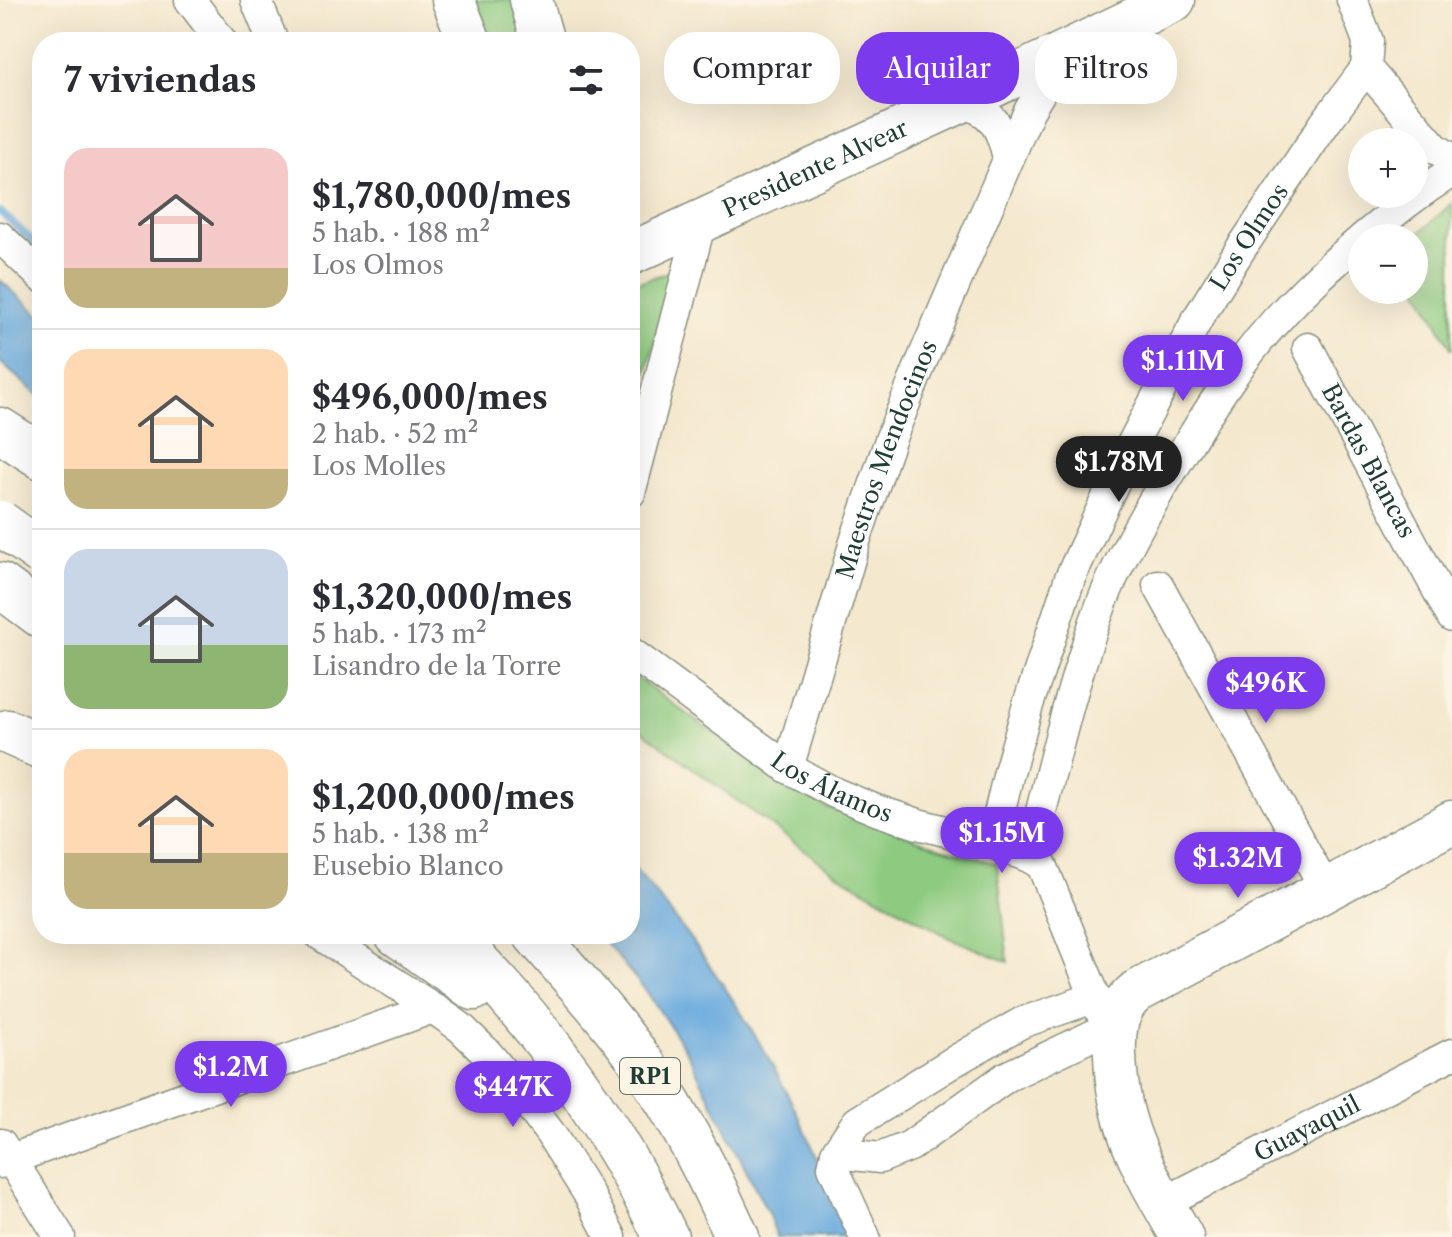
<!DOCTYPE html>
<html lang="es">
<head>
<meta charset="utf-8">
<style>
	:root { --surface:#fff; --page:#f2f2f3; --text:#2b2b33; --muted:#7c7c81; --line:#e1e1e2; --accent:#7c3aed }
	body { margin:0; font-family:"Libre Caslon Text",serif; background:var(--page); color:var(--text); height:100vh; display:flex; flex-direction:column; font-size:30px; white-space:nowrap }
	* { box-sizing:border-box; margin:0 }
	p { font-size:26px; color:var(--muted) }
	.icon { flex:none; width:44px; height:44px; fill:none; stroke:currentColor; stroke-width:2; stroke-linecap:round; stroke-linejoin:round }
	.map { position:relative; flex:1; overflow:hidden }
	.sheet { position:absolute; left:32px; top:32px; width:608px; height:912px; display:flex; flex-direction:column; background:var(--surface); border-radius:32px; box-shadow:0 8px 32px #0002 }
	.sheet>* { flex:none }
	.guide { position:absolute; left:664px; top:32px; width:668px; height:72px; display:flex; gap:16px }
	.fabs { position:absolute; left:1348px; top:128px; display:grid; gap:16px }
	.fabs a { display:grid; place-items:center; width:80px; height:80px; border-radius:50%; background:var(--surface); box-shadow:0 8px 32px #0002; font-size:40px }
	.price { position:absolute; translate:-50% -68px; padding:0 18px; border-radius:28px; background:var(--accent); color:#fff; font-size:26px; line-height:52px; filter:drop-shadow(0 2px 4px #0008) }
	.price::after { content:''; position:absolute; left:50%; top:48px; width:24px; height:18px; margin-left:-12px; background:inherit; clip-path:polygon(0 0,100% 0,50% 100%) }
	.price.current { background:#222; color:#fff }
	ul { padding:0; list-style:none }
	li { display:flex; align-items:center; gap:24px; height:200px; padding:0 32px }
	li+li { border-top:2px solid var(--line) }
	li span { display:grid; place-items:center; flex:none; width:224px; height:160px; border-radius:24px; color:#555 }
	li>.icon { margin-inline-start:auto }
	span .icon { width:96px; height:96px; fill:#fffc; stroke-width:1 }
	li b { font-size:34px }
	h2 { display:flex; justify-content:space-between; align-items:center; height:96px; padding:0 32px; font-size:34px }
	.pill { padding:0 28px; border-radius:32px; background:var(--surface); box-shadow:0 8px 32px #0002; font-size:28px; line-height:72px }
	.pill.current { background:var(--accent); color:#fff }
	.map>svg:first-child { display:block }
	.green { fill:#8ecb81; stroke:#56845a; stroke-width:2 }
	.water { fill:#6baade; stroke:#457489; stroke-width:2 }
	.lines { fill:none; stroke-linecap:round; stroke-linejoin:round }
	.stream { stroke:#6baade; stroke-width:8 }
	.street-casing { stroke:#8a9281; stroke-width:33 }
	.secondary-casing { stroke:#8a9281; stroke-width:45 }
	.highway-casing { stroke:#8a9281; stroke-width:47 }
	.street { stroke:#fff; stroke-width:30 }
	.secondary { stroke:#fff; stroke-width:42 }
	.highway { stroke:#fff; stroke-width:44 }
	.highway-bridge-casing { stroke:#8a9281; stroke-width:47; stroke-linecap:butt }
	.highway-bridge { stroke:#fff; stroke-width:44 }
	.labels { text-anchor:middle; stroke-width:6; stroke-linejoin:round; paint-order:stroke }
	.shield { fill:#fcf5e5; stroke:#617469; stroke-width:2 }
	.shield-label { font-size:22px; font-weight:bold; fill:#1f3d34 }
	.street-label { font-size:24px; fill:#1f3d34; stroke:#fcf5e5 }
</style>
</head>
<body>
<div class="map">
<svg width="1452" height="1237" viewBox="0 0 1452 1237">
	<rect width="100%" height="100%" fill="#fcf5e5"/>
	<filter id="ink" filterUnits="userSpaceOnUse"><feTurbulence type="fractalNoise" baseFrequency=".0125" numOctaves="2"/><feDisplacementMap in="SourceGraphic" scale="16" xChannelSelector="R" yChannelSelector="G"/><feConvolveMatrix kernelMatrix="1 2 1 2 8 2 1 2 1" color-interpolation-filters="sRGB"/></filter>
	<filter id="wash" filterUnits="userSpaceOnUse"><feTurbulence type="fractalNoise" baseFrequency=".006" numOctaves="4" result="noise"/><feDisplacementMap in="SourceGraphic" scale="32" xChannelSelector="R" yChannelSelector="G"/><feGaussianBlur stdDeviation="1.8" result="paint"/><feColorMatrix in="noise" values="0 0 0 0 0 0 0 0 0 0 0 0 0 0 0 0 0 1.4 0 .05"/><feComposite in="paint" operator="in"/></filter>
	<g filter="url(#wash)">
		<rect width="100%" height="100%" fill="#f4e8ce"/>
		<path class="green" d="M 475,0 L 518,0 L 530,42 L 492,42 Z
			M 1452,203 L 1452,350 L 1414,280 L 1414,238 Z
			M 675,270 L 630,432 L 630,292 L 633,284 Z
			M 630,673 L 777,779 L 826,807 L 939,847 L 997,864 L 1008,962 L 950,938 L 834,872 L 630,722 Z"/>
		<path class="water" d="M 0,280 L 42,317 L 42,399 L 0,362 Z
			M 630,863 C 702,948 768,1043 812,1146 C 825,1176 836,1206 848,1237 L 777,1237 L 768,1213 L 687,1052 L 647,992 L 598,934 L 630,934 Z"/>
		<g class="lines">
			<path class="stream" d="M 0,212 L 42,249"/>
		</g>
	</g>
	<g filter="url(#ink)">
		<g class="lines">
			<defs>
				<g id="street">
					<path d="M 190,0 L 222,42"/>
					<path d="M 256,0 L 273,42"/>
					<path d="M 1366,68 L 1435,148 L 1452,159"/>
					<path d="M 960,102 C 993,110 1001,127 1008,158"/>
					<path d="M 0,237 L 42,277"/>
					<path d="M 1363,238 C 1392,214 1420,191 1452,172"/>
					<path id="s1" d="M 1308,348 L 1452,617"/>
					<path d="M 630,493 L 701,221"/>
					<path d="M 1158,585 L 1326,890"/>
					<path id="s2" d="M 630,652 L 788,768 L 835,793 L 876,810 L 918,824 L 992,843 L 1029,857 L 1042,865 L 1114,1044"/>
					<path id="s3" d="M 788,768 L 857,535 L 890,440 L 924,356 L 1029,111 L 1047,81 L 1070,56"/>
					<path id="s4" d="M 992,843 L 1009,772 L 1028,705 L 1070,578 L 1129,450 L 1198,318 L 1238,253 L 1325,123 L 1366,68 L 1368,41 L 1352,0"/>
					<path d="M 1029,857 C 1052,772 1071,682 1103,600 C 1122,553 1147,510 1174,467 C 1193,436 1212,404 1233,375 C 1268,324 1315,278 1362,239"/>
					<path d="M 319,934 L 433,1008 L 460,1027 L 487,1053 L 519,1092 L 550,1133 L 589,1195 L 611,1237"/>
					<path d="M 1096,997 L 1021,1023 L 953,1062 L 857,1122 L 836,1153 L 880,1158 L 910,1146 L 1006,1077 L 1108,1028"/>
					<path d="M 1,1144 L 60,1237"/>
					<path d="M 836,1153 L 833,1167 L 865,1237"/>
					<path d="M 0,1163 L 433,1008"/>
					<path id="s5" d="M 1163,1203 L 1452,1054"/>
				</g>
				<g id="secondary">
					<path d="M 453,0 L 470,42"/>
					<path d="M 531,0 L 543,42"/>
					<path id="s6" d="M 630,254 L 960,102 L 1174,0"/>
					<path d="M 1182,1237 C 1146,1173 1117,1130 1115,1054 C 1114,1030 1117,1007 1136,992 L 1452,822"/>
				</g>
				<path id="highway" d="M 0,430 L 42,457
					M 0,585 L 42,616
					M 8,732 L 42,747
					M 397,934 L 474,988
					M 449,934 C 538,1018 613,1127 666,1237
					M 535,934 C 563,966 592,998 618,1031 C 668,1093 705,1165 737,1237"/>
			</defs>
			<use href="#street" class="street-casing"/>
			<use href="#secondary" class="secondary-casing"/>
			<use href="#highway" class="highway-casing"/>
			<use href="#street" class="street"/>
			<use href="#secondary" class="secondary"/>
			<use href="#highway" class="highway"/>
			<defs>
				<path id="highway-bridge" d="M 0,523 L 42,553"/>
			</defs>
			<use href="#highway-bridge" class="highway-bridge-casing"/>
			<use href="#highway-bridge" class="highway-bridge"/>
		</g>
	</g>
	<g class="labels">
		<rect class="shield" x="620" y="1058" width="60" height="36" rx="6"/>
		<g class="shield-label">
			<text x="650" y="1084">RP1</text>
		</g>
		<g class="street-label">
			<text dy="8" stroke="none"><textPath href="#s6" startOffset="204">Presidente Alvear</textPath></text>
			<text dy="8" stroke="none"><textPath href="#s4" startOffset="662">Los Olmos</textPath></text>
			<text dy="8" stroke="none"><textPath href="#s3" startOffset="324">Maestros Mendocinos</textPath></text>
			<text dy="8" stroke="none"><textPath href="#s1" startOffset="128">Bardas Blancas</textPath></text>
			<text dy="8" stroke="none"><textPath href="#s2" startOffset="244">Los Álamos</textPath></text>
			<text dy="8" stroke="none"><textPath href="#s5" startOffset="162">Guayaquil</textPath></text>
		</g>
	</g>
</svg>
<div class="fabs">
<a>+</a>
<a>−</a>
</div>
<b class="price" style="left:1183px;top:403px">$1.11M</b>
<b class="price current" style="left:1119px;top:504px">$1.78M</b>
<b class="price" style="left:1266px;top:725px">$496K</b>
<b class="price" style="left:1002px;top:875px">$1.15M</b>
<b class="price" style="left:1238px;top:900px">$1.32M</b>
<b class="price" style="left:231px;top:1109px">$1.2M</b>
<b class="price" style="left:513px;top:1129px">$447K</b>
<div class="guide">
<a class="pill">Comprar</a>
<a class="pill current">Alquilar</a>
<a class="pill">Filtros</a>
</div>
<section class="sheet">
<h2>7 viviendas<svg class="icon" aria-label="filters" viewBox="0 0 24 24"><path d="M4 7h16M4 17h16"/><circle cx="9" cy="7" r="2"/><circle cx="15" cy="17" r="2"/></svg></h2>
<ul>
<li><span style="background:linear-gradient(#f6c9c9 75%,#c2b280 0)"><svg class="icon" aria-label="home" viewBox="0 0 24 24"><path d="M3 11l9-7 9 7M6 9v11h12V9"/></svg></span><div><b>$1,780,000/mes</b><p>5 hab. · 188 m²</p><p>Los Olmos</p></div></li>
<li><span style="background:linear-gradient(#ffd9b3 75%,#c2b280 0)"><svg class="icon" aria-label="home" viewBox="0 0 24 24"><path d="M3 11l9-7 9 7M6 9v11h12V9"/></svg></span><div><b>$496,000/mes</b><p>2 hab. · 52 m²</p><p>Los Molles</p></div></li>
<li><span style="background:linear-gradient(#c9d6e8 60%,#8fb573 0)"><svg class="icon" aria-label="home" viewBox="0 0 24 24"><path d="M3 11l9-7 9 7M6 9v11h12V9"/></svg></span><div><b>$1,320,000/mes</b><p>5 hab. · 173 m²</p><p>Lisandro de la Torre</p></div></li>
<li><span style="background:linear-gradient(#ffd9b3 65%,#c2b280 0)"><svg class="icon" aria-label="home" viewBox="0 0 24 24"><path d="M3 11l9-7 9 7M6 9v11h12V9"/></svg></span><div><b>$1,200,000/mes</b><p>5 hab. · 138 m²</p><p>Eusebio Blanco</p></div></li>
</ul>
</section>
</div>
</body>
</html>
